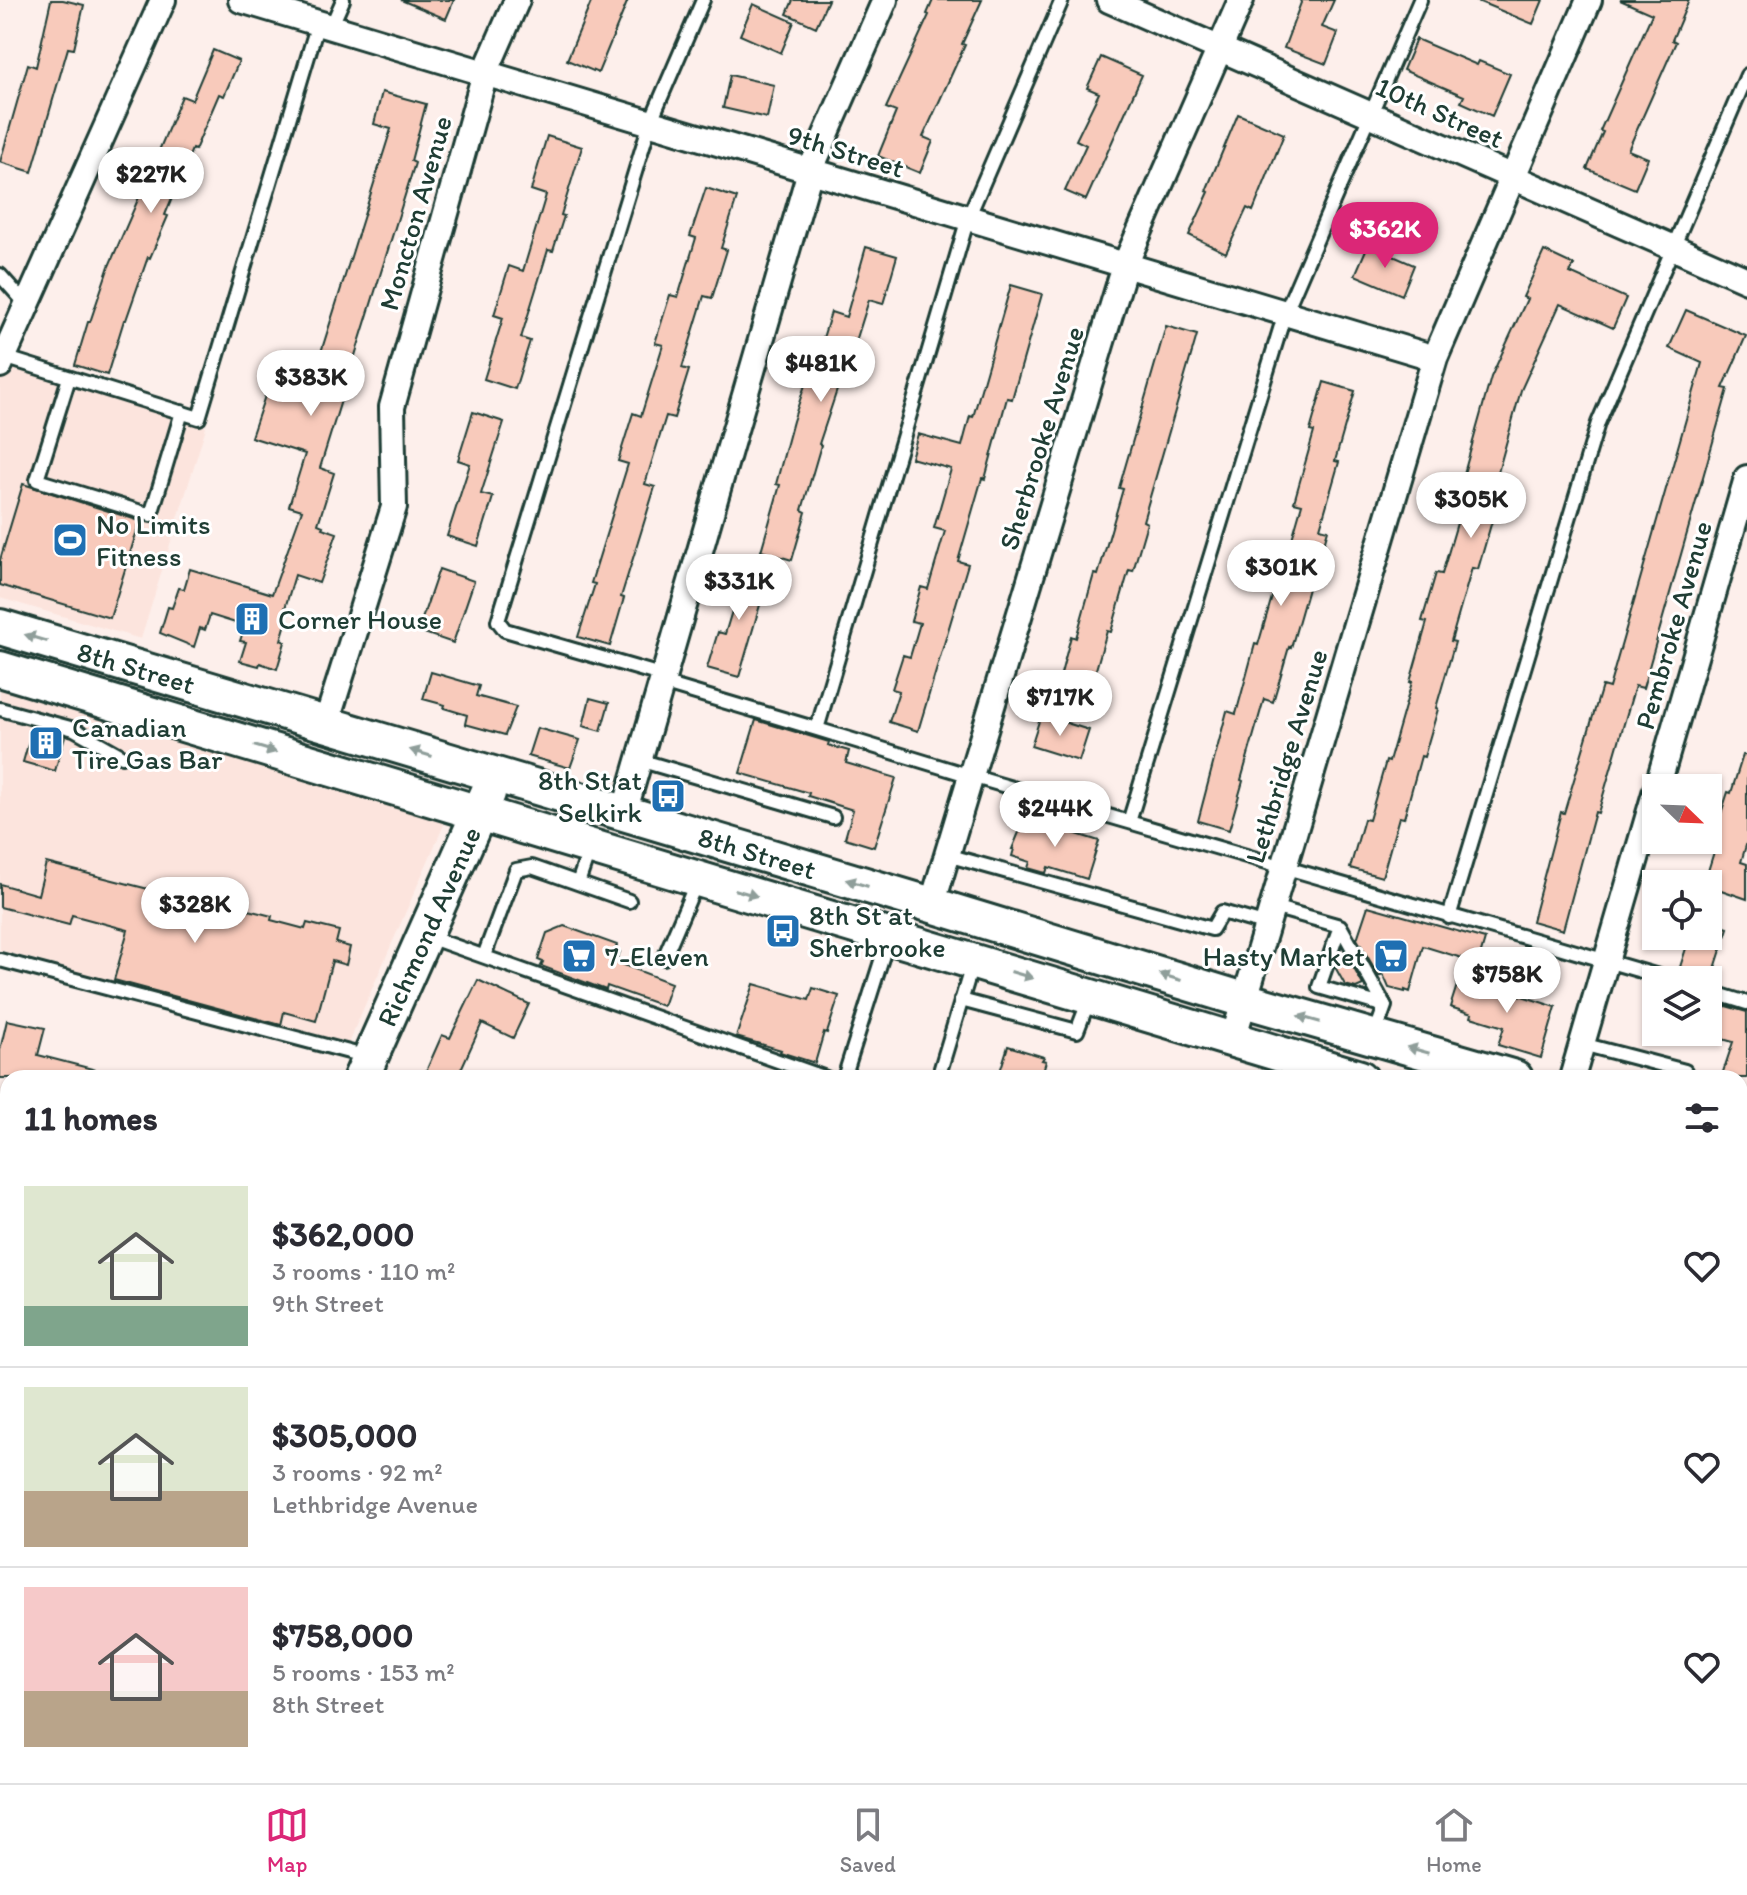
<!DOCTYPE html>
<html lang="en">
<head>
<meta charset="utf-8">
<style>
	:root { --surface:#fff; --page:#f2f2f3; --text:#2b2b33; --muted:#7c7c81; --line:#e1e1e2; --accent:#db2777 }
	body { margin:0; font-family:Itim,sans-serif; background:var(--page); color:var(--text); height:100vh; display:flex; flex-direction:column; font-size:30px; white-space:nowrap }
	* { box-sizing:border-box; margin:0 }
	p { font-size:26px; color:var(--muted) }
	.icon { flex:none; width:44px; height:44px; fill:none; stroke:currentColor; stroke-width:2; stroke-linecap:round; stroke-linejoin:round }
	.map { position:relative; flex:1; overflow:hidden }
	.side { position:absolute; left:0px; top:1070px; width:1748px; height:714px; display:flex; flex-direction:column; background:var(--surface); border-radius:24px 24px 0 0; box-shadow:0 2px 6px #0004 }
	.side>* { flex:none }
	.needle { width:52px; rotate:113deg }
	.buttons { position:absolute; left:1642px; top:774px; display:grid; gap:16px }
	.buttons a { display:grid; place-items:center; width:80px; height:80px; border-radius:0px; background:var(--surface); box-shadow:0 2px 6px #0004; font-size:40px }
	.price { position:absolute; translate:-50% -68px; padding:0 18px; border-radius:28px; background:#fff; color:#222; font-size:26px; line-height:52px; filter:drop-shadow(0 2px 4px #0008) }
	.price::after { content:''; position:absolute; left:50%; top:48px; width:24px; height:18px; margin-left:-12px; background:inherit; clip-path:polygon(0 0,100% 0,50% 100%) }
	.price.on { background:var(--accent); color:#fff }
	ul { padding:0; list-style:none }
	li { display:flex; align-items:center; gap:24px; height:200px; padding:0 24px }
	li+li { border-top:2px solid var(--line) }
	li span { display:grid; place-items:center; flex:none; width:224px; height:160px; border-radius:0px; color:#555 }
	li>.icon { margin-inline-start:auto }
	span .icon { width:96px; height:96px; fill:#fffc; stroke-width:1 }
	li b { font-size:34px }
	h2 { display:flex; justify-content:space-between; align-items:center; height:96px; padding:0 24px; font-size:34px }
	.dock { display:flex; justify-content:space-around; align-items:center; height:112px; border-top:2px solid var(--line); background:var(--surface); font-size:22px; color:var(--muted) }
	.dock a { display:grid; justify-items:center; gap:4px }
	.dock .on { color:var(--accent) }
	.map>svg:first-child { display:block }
	.built { fill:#fce4dd }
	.building { fill:#f8cabb; stroke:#1f3d34; stroke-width:2 }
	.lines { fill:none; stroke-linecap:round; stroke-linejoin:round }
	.lane-casing { stroke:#1f3d34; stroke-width:18 }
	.street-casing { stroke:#1f3d34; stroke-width:30 }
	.secondary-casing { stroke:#1f3d34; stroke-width:40 }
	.lane { stroke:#fff; stroke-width:12 }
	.street { stroke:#fff; stroke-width:24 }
	.secondary { stroke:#fff; stroke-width:34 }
	.oneway { fill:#8f9e9a }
	.labels { text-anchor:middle; stroke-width:6; stroke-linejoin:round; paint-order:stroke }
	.street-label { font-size:28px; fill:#1f3d34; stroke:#fff }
	.poi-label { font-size:28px; fill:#1f3d34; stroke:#fff; text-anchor:start }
</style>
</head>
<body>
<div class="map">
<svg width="1747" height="1783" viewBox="0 0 1747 1783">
	<rect width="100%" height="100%" fill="#fdefeb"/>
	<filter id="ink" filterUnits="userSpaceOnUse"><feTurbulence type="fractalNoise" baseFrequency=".0125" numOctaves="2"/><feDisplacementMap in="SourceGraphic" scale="16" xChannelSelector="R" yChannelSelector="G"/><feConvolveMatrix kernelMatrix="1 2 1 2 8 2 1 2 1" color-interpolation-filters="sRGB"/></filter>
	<g filter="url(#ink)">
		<path class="built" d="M 0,350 L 1,364 L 206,427 L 141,639 L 0,598 Z
			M 0,687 L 446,820 L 347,1046 L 0,950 Z"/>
		<path class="building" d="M 51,0 L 63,0 L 84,5 L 74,49 L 68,48 L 32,172 L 0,162 L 28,64 L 36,67 Z
			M 401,0 L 454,0 L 446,19 Z
			M 592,0 L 628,0 L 598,73 L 567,60 Z
			M 793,0 L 828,0 L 816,27 L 787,14 Z
			M 933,0 L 982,0 L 962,44 L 965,45 L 923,137 L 933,141 L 920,173 L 878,156 L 896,112 L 886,108 L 929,15 L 927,14 Z
			M 1302,0 L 1334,0 L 1322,27 L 1338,33 L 1326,64 L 1284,48 Z
			M 1475,0 L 1543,0 L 1533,24 Z
			M 1620,0 L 1689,0 L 1672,40 L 1676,42 L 1628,150 L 1648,158 L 1635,189 L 1587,169 L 1603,132 L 1600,131 L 1652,14 Z
			M 753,4 L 794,22 L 781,53 L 740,35 Z
			M 1416,39 L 1477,65 L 1479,61 L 1510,74 L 1492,116 L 1461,102 L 1464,96 L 1403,70 Z
			M 213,50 L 239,61 L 224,96 L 219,94 L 195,150 L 192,149 L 165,215 L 168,216 L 150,258 L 148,257 L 126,320 L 124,320 L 107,375 L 75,365 L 88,322 L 90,322 L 109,266 L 140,195 L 138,194 L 155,152 L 158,153 L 182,96 L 192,100 Z
			M 1101,57 L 1142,75 L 1086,200 L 1065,191 L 1086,145 L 1076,140 L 1099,93 L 1087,88 Z
			M 730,75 L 774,85 L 767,118 L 723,108 Z
			M 382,92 L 426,104 L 411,161 L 415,163 L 320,468 L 334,473 L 318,524 L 323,526 L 322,528 L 337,533 L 319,583 L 295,575 L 282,618 L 287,620 L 281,640 L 285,642 L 277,669 L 260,663 L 259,666 L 240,661 L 246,642 L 240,641 L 245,626 L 210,615 L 205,630 L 200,628 L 194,647 L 160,633 L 168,607 L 172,608 L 179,588 L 184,589 L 190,569 L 272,594 L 302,510 L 289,506 L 305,454 L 251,437 L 268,387 L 306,400 L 391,129 L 374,124 Z
			M 1238,114 L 1284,134 L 1253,211 L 1247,208 L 1226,253 L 1189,235 L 1209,192 L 1206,191 Z
			M 547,136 L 582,147 L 561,215 L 564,216 L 553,251 L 548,250 L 521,338 L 530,341 L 515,389 L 484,379 L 503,318 L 494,315 L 509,266 L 523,271 L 546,195 L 531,190 Z
			M 706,188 L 737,198 L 721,248 L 727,250 L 712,298 L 704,296 L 682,368 L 689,370 L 674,418 L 666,416 L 645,484 L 655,487 L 621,597 L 624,598 L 610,646 L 578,637 L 595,584 L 591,583 L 628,464 L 618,461 L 633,413 L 641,416 L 663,345 L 655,343 L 670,295 L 678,297 L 696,238 L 690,236 Z
			M 1368,245 L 1414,265 L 1402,295 L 1355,275 Z
			M 866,247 L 897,256 L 883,304 L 869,300 L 847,370 L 844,369 L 819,444 L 821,445 L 802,510 L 806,512 L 792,560 L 761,551 L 780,485 L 776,484 L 793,421 L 809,373 L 812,374 L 831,312 L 846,317 Z
			M 1544,251 L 1574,265 L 1570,273 L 1626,298 L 1613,328 L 1560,304 L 1521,390 L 1485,519 L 1492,521 L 1478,569 L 1472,568 L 1451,641 L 1455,642 L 1436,708 L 1438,709 L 1424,757 L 1421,756 L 1404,818 L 1399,817 L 1382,877 L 1350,868 L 1364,819 L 1369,820 L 1386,761 L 1389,762 L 1412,682 L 1410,682 L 1427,622 L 1422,621 L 1436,573 L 1442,574 L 1465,496 L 1458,495 L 1491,377 L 1527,299 L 1523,297 Z
			M 1011,285 L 1042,294 L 1012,399 L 1007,398 L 985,479 L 982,478 L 958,561 L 968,564 L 918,731 L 889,722 L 899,691 L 892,689 L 903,655 L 910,657 L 920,623 L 911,621 L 921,587 L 928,589 L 945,531 L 934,528 L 951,469 L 911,458 L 918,434 L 962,446 L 970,416 L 973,417 Z
			M 1686,310 L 1746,336 L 1723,388 L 1728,389 L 1643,688 L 1635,686 L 1598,813 L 1595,812 L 1563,930 L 1532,921 L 1561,812 L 1564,813 L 1602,686 L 1609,688 L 1702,363 L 1669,348 Z
			M 1166,326 L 1197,335 L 1143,521 L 1147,523 L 1133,571 L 1129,570 L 1111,632 L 1107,631 L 1089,694 L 1058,685 L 1071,636 L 1076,638 L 1094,574 L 1098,575 L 1123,489 L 1119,488 Z
			M 1324,382 L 1355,391 L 1335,461 L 1339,462 L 1320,528 L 1328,530 L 1314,578 L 1311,578 L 1291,648 L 1289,647 L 1273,702 L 1264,699 L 1241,780 L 1243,781 L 1229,830 L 1198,821 L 1227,711 L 1236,714 L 1255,644 L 1258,645 L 1274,590 L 1277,591 L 1302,504 L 1294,502 L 1314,432 L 1310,431 Z
			M 473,412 L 504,422 L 481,494 L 493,497 L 478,546 L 447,536 L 470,464 L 458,460 Z
			M 23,484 L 140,521 L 110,618 L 0,585 L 0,560 Z
			M 738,565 L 769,574 L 739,677 L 707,668 L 718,632 L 725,634 L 735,601 L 728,599 Z
			M 439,569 L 474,581 L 453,643 L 418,631 Z
			M 431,672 L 479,686 L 476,696 L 516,707 L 505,735 L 465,724 L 467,715 L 444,708 L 445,705 L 423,699 Z
			M 590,698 L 609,703 L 601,731 L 583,726 Z
			M 1041,715 L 1089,730 L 1079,761 L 1031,746 Z
			M 756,720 L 829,742 L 828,745 L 849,751 L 846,763 L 896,778 L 874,847 L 845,838 L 853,810 L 808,796 L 809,793 L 740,773 Z
			M 33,727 L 65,736 L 55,771 L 23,762 Z
			M 537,728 L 580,740 L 570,768 L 528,756 Z
			M 1743,755 L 1747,755 L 1747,842 L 1741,862 L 1747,864 L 1747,899 L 1704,884 L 1717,842 L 1712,841 L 1728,792 L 1731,793 Z
			M 1025,818 L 1099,841 L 1087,879 L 1048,867 L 1046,873 L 1042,872 L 1028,868 L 1030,862 L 1012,856 L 1014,849 L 1012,849 Z
			M 46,863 L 231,910 L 232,906 L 272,916 L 271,920 L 305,929 L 307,923 L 339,931 L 336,943 L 350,947 L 346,965 L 332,961 L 316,1021 L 284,1012 L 281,1025 L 114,980 L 128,930 L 72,915 L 69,925 L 0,907 L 0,884 L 38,895 Z
			M 1368,906 L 1485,939 L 1478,963 L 1423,946 L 1410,992 L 1405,990 L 1405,992 L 1389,988 L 1383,974 L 1379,976 L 1357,939 Z
			M 1708,922 L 1728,928 L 1712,978 L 1680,967 L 1690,936 L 1708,936 Z
			M 564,926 L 617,945 L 615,950 L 620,952 L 616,962 L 671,983 L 663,1006 L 607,986 L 606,990 L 541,966 L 543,962 L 538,960 L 547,933 Z
			M 1348,958 L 1363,985 L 1356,988 L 1345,985 L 1335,967 L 1337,964 Z
			M 1460,976 L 1556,1007 L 1541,1058 L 1498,1045 L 1504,1027 L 1471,1017 L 1472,1014 L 1450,1007 Z
			M 478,980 L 529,1004 L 513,1038 L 482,1023 L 457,1078 L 423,1078 L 442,1035 L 450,1038 Z
			M 754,984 L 809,1000 L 813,988 L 839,996 L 827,1033 L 824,1032 L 815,1063 L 780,1052 L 781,1050 L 736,1037 Z
			M 1708,1001 L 1747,1012 L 1747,1078 L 1721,1078 L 1733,1042 L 1708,1035 Z
			M 7,1020 L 45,1028 L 38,1055 L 104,1072 L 103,1078 L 0,1078 L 0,1050 Z
			M 1008,1046 L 1044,1057 L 1042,1060 L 1046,1061 L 1041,1078 L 998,1078 Z"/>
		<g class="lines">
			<defs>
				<path id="lane" d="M 1062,0 L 968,218 L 817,729 L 971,776 L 1672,980
					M 331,27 L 343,0
					M 0,275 L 26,304
					M 4,357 L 199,418 L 318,23
					M 69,378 L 37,480 L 151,515 L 182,412
					M 664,676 L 505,630 L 498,621 L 650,123 L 703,0
					M 662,683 L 817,729
					M 0,709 L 74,729 L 122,756
					M 639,760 L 833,817
					M 1129,822 L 1285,313 L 1420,0
					M 947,855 L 1212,929 L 1222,912 L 1267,925
					M 578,883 L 590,848
					M 1273,907 L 1340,926 L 1319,987 L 1385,1006 L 1375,1034
					M 1449,917 L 1598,423 L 1747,75
					M 1340,926 L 1385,1006
					M 426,936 L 826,1078
					M 484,956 L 516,870 L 532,867 L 629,901
					M 664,958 L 697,881
					M 0,960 L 368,1057
					M 1708,991 L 1747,1003
					M 961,1000 L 1077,1031 L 1089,1000
					M 1582,1044 L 1685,1071 L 1683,1078
					M 844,1078 L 888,939
					M 938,1078 L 973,962
					M 221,1783 L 224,1776"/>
				<path id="street" d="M 241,0 L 1435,358
					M 1109,0 L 1747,280
					M 0,365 L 163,0
					M 326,724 L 394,507 L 392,407 L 485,73 L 517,0
					M 1657,788 L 1747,478
					M 624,813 L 810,171 L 885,0
					M 932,905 L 1125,265 L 1241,0
					M 1233,1039 L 1435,358 L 1589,0
					M 1572,1078 L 1656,790
					M 0,1281 L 8,1263
					M 1740,1499 L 1747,1502
					M 1740,1775 L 1747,1759
					M 46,1783 L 49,1776
					M 368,1783 L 371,1776
					M 924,1783 L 927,1776
					M 1195,1783 L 1199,1776
					M 1470,1783 L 1473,1776"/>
				<g id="secondary">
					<path id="s1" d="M 0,627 L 932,905 L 1244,1000 L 1515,1078"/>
					<path d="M 0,669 L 1360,1078"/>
					<path id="s2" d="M 361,1078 L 488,793"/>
					<path d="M 0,1135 L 8,1137"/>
					<path d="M 1740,1145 L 1747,1147"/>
					<path d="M 1740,1191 L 1747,1194"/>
				</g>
			</defs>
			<use href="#lane" class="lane-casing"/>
			<use href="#street" class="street-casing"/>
			<use href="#secondary" class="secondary-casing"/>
			<use href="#lane" class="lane"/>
			<use href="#street" class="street"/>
			<use href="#secondary" class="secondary"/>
		</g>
		<defs><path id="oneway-solid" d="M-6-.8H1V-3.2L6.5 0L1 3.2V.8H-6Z" transform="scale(2)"/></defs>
		<g class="oneway">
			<use href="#oneway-solid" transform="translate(36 638) rotate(-163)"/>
			<use href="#oneway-solid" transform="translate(265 749) rotate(17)"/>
			<use href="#oneway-solid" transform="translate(421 753) rotate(-163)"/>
			<use href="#oneway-solid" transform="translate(857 883) rotate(-163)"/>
			<use href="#oneway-solid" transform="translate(746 893) rotate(17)"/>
			<use href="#oneway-solid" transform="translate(1022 975) rotate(17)"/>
			<use href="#oneway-solid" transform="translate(1170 977) rotate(-163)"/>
			<use href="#oneway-solid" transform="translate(1309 1019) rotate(-164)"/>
			<use href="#oneway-solid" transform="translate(1418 1050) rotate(-164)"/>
		</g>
	</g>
	<defs>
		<symbol id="stadium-square" viewBox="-11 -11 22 22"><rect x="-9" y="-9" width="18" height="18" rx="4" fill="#1f6fb2" stroke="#fff"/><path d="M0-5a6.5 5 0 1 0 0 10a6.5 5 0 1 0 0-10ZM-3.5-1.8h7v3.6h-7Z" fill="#fff"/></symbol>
		<symbol id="building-square" viewBox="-11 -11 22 22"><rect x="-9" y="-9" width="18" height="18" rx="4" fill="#1f6fb2" stroke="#fff"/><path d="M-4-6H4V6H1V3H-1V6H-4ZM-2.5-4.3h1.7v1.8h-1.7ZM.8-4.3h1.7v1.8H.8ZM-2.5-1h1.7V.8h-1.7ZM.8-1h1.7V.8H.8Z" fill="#fff"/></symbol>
		<symbol id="bus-square" viewBox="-11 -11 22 22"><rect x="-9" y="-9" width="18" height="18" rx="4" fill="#1f6fb2" stroke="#fff"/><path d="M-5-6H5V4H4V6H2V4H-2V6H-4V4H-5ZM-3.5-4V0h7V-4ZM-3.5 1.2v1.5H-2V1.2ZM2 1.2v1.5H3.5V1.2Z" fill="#fff"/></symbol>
		<symbol id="supermarket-square" viewBox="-11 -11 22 22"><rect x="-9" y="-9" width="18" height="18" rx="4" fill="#1f6fb2" stroke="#fff"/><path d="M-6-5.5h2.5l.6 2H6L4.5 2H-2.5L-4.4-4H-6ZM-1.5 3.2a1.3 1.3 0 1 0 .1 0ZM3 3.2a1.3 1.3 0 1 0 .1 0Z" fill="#fff"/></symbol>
	</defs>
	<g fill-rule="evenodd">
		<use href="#stadium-square" x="50" y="520" width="40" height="40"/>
		<use href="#building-square" x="232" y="599" width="40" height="40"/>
		<use href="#building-square" x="26" y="723" width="40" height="40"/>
		<use href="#bus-square" x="648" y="776" width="40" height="40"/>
		<use href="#bus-square" x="763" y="911" width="40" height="40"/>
		<use href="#supermarket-square" x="559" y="936" width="40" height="40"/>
		<use href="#supermarket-square" x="1371" y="936" width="40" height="40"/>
	</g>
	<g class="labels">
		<g class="street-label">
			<text transform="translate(1440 112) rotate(24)" y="10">10th Street</text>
			<text transform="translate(846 151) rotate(17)" y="10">9th Street</text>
			<text transform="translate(415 213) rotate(-74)" y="10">Moncton Avenue</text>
			<text transform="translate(1041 438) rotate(-73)" y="10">Sherbrooke Avenue</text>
			<text transform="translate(1673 625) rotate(-74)" y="10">Pembroke Avenue</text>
			<text dy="10" stroke="none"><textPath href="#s1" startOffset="142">8th Street</textPath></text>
			<text transform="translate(1286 756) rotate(-73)" y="10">Lethbridge Avenue</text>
			<text dy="10" stroke="none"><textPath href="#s1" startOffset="790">8th Street</textPath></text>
			<text dy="10" stroke="none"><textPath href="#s2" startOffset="166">Richmond Avenue</textPath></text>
		</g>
		<g class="poi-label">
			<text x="96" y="534">No Limits<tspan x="96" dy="32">Fitness</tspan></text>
			<text x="278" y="629">Corner House</text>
			<text x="72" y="737">Canadian<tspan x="72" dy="32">Tire Gas Bar</tspan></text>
			<text x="642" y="790" text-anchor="end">8th St at<tspan x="642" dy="32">Selkirk</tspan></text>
			<text x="809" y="925">8th St at<tspan x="809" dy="32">Sherbrooke</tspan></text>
			<text x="605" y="966">7-Eleven</text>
			<text x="1365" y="966" text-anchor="end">Hasty Market</text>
		</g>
	</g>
</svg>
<div class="buttons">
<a><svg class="needle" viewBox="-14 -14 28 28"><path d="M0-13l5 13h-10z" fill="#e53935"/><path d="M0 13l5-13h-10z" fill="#7c7c81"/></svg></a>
<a><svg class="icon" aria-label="locate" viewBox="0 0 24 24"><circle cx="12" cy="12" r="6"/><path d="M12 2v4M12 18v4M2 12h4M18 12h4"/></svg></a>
<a><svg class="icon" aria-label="layers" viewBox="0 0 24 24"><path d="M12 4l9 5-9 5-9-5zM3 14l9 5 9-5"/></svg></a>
</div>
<b class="price" style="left:151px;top:215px">$227K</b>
<b class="price on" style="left:1385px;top:270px">$362K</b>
<b class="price" style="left:821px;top:404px">$481K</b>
<b class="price" style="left:311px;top:418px">$383K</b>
<b class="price" style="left:1471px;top:540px">$305K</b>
<b class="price" style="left:1281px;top:608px">$301K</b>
<b class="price" style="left:739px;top:622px">$331K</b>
<b class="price" style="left:1060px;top:738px">$717K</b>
<b class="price" style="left:1055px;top:849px">$244K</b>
<b class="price" style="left:195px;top:945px">$328K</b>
<b class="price" style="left:1507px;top:1015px">$758K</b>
<section class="side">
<h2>11 homes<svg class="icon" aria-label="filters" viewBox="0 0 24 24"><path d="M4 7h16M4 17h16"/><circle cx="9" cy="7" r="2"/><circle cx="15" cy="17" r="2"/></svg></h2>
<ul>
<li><span style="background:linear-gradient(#dfe7d0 75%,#7fa58c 0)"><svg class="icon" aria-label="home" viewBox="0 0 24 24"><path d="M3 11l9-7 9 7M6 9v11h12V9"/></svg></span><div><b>$362,000</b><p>3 rooms · 110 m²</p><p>9th Street</p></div><svg class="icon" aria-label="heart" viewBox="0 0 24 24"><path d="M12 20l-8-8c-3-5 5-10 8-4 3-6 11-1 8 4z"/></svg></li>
<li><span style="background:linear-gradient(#dfe7d0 65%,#b9a48a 0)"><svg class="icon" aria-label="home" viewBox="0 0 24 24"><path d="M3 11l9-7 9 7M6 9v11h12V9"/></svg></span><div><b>$305,000</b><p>3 rooms · 92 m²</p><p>Lethbridge Avenue</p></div><svg class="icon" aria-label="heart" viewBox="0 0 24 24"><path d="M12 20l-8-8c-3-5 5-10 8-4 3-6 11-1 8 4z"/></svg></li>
<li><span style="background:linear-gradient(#f6c9c9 65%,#b9a48a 0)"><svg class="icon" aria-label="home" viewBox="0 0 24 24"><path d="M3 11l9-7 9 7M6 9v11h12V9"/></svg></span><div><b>$758,000</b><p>5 rooms · 153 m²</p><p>8th Street</p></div><svg class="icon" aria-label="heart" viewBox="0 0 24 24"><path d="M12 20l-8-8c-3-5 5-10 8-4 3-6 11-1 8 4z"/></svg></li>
</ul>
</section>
</div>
<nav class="dock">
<a class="on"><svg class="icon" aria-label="map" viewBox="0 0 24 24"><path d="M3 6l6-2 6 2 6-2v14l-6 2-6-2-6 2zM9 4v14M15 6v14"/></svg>Map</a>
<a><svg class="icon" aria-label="saved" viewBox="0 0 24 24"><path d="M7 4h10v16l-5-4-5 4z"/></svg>Saved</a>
<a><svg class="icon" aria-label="home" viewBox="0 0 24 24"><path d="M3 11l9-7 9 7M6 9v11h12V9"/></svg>Home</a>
</nav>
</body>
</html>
